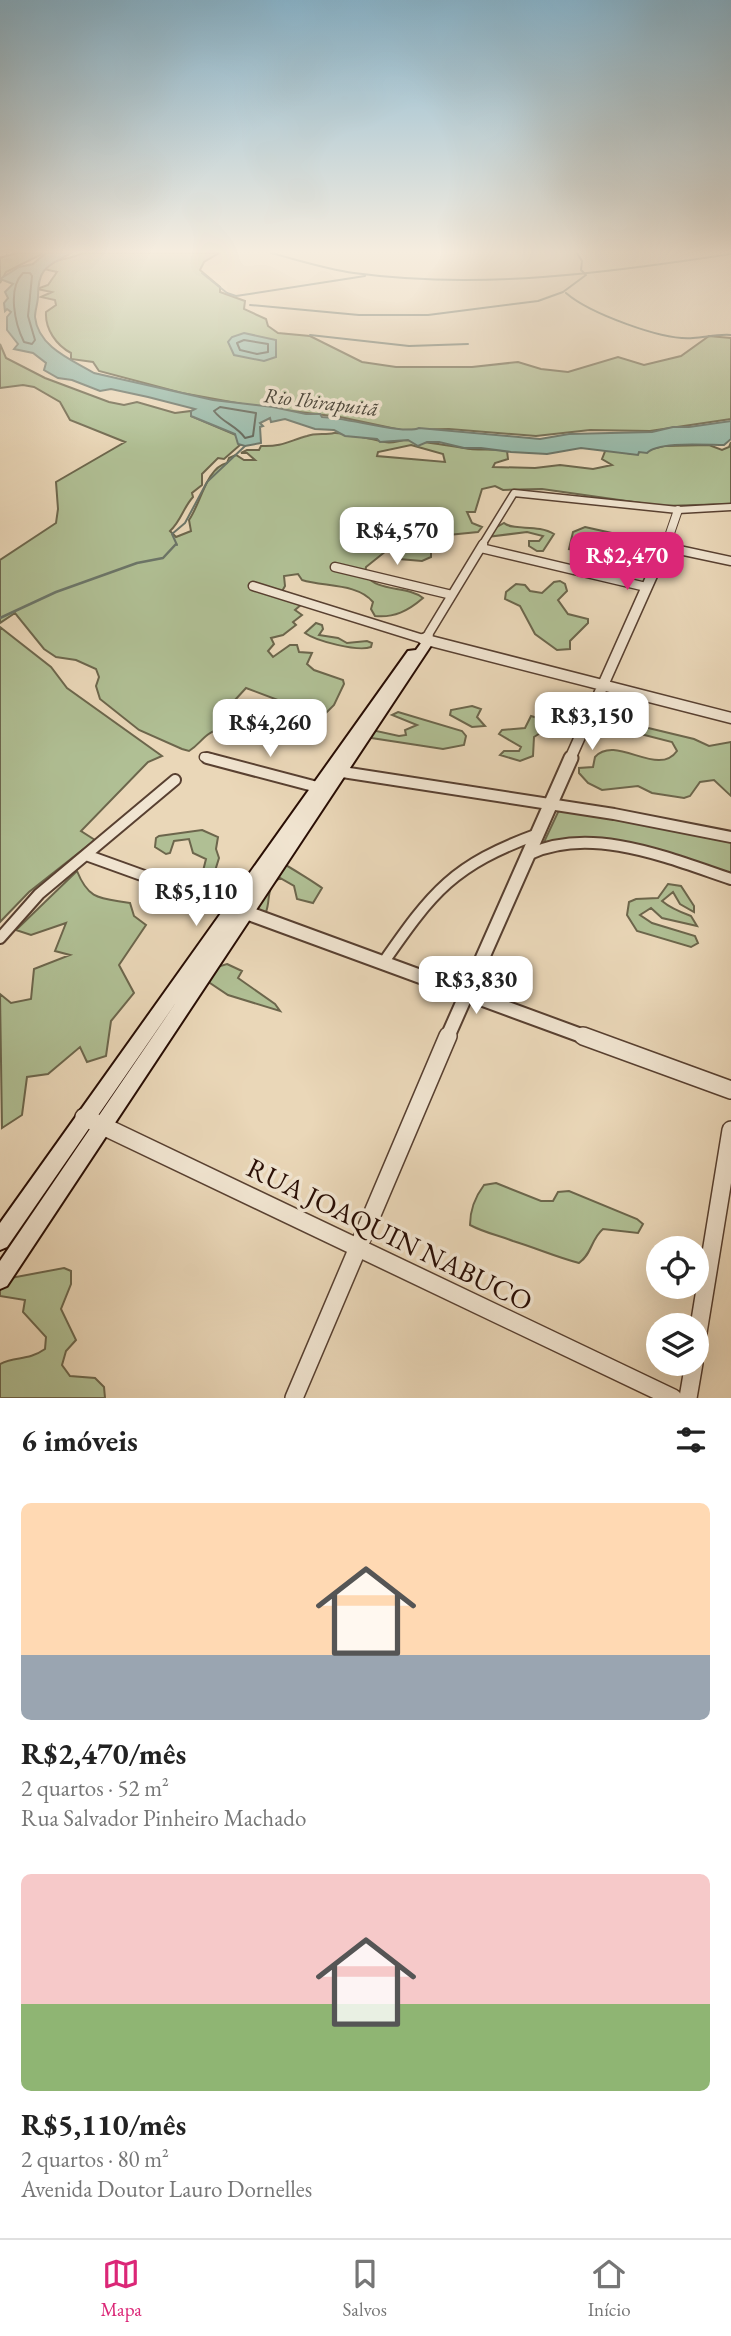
<!DOCTYPE html>
<html lang="pt">
<head>
<meta charset="utf-8">
<style>
	:root { --surface:#fff; --page:#f6f6f6; --text:#222; --muted:#767676; --line:#e0e0e0; --accent:#db2777 }
	body { margin:0; font-family:"EB Garamond",serif; background:var(--page); color:var(--text); height:100vh; display:flex; flex-direction:column; font-size:26px; white-space:nowrap }
	* { box-sizing:border-box; margin:0 }
	p { font-size:23px; color:var(--muted) }
	.icon { flex:none; width:38px; height:38px; fill:none; stroke:currentColor; stroke-width:2; stroke-linecap:round; stroke-linejoin:round }
	.map { position:relative; height:1398px; overflow:hidden }
	.details { display:flex; flex-direction:column; background:var(--surface); flex:1 }
	.details>* { flex:none }
	.controls { position:absolute; left:646px; top:1236px; display:grid; gap:14px }
	.controls a { display:grid; place-items:center; width:63px; height:63px; border-radius:50%; background:var(--surface); box-shadow:0 7px 28px #0002; font-size:35px }
	.price { position:absolute; translate:-50% -60px; padding:0 16px; border-radius:14px; background:#fff; color:#222; font-size:23px; line-height:46px; filter:drop-shadow(0 2px 4px #0008) }
	.price::after { content:''; position:absolute; left:50%; top:42px; width:21px; height:16px; margin-left:-10px; background:inherit; clip-path:polygon(0 0,100% 0,50% 100%) }
	.price.on { background:var(--accent); color:#fff }
	ul { padding:0; list-style:none }
	li { display:grid; align-content:center; gap:14px; height:371px; padding:0 21px }
	li span { display:grid; place-items:center; height:217px; border-radius:10px; color:#555 }
	li>.icon { margin-inline-start:auto }
	span .icon { width:126px; height:126px; fill:#fffc; stroke-width:1 }
	li b { font-size:30px }
	h2 { display:flex; justify-content:space-between; align-items:center; height:84px; padding:0 21px; font-size:30px }
	.tab-bar { display:flex; justify-content:space-around; align-items:center; height:98px; border-top:2px solid var(--line); background:var(--surface); font-size:19px; color:var(--muted) }
	.tab-bar a { display:grid; justify-items:center; gap:4px }
	.tab-bar .on { color:var(--accent) }
	.map>svg:first-child { display:block }
	.green { fill:#b0bf94; stroke:#6c664c; stroke-width:2; fill-rule:evenodd }
	.water { fill:#98baaa; stroke:#6b7568; stroke-width:2 }
	.lines { fill:none; stroke-linecap:round; stroke-linejoin:round }
	.shore { stroke:#606457; stroke-width:2 }
	.stream-far1 { stroke:#6b7568; stroke-width:2 }
	.stream { stroke:#6b7568; stroke-width:2.5 }
	.minor-far3-casing { stroke:#584031; stroke-width:7 }
	.minor-far2-casing { stroke:#584031; stroke-width:9 }
	.minor-far1-casing { stroke:#584031; stroke-width:11 }
	.minor-casing { stroke:#584031; stroke-width:14 }
	.tertiary-far3-casing { stroke:#584031; stroke-width:10 }
	.tertiary-far2-casing { stroke:#584031; stroke-width:13 }
	.tertiary-far1-casing { stroke:#584031; stroke-width:17 }
	.tertiary-casing { stroke:#584031; stroke-width:20 }
	.secondary-casing { stroke:#280d04; stroke-width:4 }
	.minor-far3 { stroke:#f1e5d1; stroke-width:5 }
	.minor-far2 { stroke:#f1e5d1; stroke-width:6 }
	.minor-far1 { stroke:#f1e5d1; stroke-width:8 }
	.minor { stroke:#f1e5d1; stroke-width:10 }
	.tertiary-far3 { stroke:#f1e5d1; stroke-width:8 }
	.tertiary-far2 { stroke:#f1e5d1; stroke-width:10 }
	.tertiary-far1 { stroke:#f1e5d1; stroke-width:13 }
	.tertiary { stroke:#f1e5d1; stroke-width:17 }
	.secondary { fill:#f1e5d1; fill-rule:evenodd }
	.labels { text-anchor:middle; stroke-width:7; stroke-linejoin:round; paint-order:stroke }
	.far-water-label { font-size:21px; font-style:italic; fill:#4f4a3e; stroke:#f1e5d1 }
	.near-street-label { font-size:28px; fill:#280d04; stroke:#f1e5d1 }
</style>
</head>
<body>
<div class="map">
<svg width="731" height="1398" viewBox="0 0 731 1398">
	<rect width="100%" height="100%" fill="#ead7b8"/>
	<filter id="stains"><feTurbulence type="fractalNoise" baseFrequency=".00286" numOctaves="4"/><feColorMatrix values="0 0 0 0 .2 0 0 0 0 .09 0 0 0 0 .02 0 0 0 .5 -.17"/></filter>
	<radialGradient id="worn" r=".72"><stop offset=".6" stop-color="#630" stop-opacity="0"/><stop offset="1" stop-color="#630" stop-opacity=".3"/></radialGradient>
	<path class="green" d="M 17,253 L 44,253 L 6,272 L 0,283 L 0,258 Z
		M 83,253 L 219,253 L 204,262 L 200,270 L 220,287 L 220,292 L 245,301 L 244,309 L 266,319 L 268,326 L 278,333 L 310,336 L 362,362 L 396,367 L 472,367 L 518,362 L 541,369 L 568,372 L 618,357 L 644,365 L 681,356 L 709,336 L 731,338 L 731,419 L 650,431 L 590,430 L 536,436 L 449,429 L 401,430 L 340,417 L 259,407 L 182,393 L 99,371 L 93,362 L 71,359 L 71,353 C 56,345 45,329 46,312 L 56,305 L 55,300 L 41,297 L 52,292 L 37,289 L 48,285 L 57,272 L 44,269 C 56,256 69,261 83,253 Z
		M 0,344 L 6,358 L 45,378 L 109,402 L 124,405 L 137,402 L 175,413 L 191,411 L 191,416 L 236,435 L 240,445 L 224,459 L 218,458 L 202,474 L 202,485 L 192,493 L 193,497 C 183,508 181,521 170,531 L 176,537 L 191,531 L 189,520 C 201,503 206,468 227,463 L 229,458 L 236,455 L 244,460 L 255,460 L 247,453 L 241,453 L 247,450 L 259,450 L 261,446 C 282,447 289,441 307,436 C 315,433 326,435 334,433 C 342,432 376,440 385,442 C 392,444 400,440 407,440 C 426,442 445,445 464,448 C 478,451 492,448 507,451 L 508,459 L 495,463 L 493,467 L 535,468 L 560,465 L 593,469 L 612,465 L 602,459 L 606,449 L 632,454 L 664,446 L 709,445 L 722,450 L 729,447 L 731,442 L 731,504 L 662,506 L 542,489 L 503,490 L 495,486 L 482,489 L 475,512 L 467,512 L 472,523 L 482,527 L 478,532 L 448,535 L 419,542 L 420,549 L 431,551 L 431,557 L 422,561 L 399,559 L 397,553 L 386,551 L 366,567 L 365,574 C 377,593 407,585 423,598 C 408,611 394,618 375,616 L 371,609 L 373,602 C 357,583 324,587 302,580 L 298,574 L 284,576 L 285,586 L 281,593 L 302,604 L 295,610 L 302,615 L 293,622 L 296,625 L 283,635 L 271,638 L 274,644 L 268,651 L 273,657 L 290,645 L 297,645 L 299,652 L 312,653 L 307,664 L 314,670 L 343,680 L 344,684 L 334,705 L 326,713 L 291,705 L 246,688 L 224,712 L 235,717 C 228,727 215,728 206,736 C 200,741 197,746 189,751 L 182,749 L 139,730 L 100,699 L 96,686 L 99,677 L 96,669 L 76,660 L 56,657 L 44,649 L 15,613 L 0,623 L 0,560 L 56,523 L 58,509 L 56,482 L 125,442 L 70,420 L 60,402 L 34,387 L 23,385 L 0,388 ZM 411,445 L 443,454 L 445,462 L 377,456 L 378,452 Z
		M 504,523 C 513,531 538,524 554,534 L 543,551 L 537,551 L 529,546 L 529,541 L 539,541 L 543,536 L 527,532 L 487,537 L 490,531 Z
		M 585,527 L 625,536 L 635,545 L 626,555 L 569,549 L 573,532 Z
		M 560,581 L 565,584 L 567,591 L 558,600 L 568,614 L 588,619 L 588,623 L 570,641 L 570,649 L 557,650 L 535,634 L 520,606 L 505,599 L 506,592 L 516,584 L 525,585 L 530,591 L 542,593 L 554,582 Z
		M 316,623 L 322,625 L 323,629 L 319,635 L 338,638 L 347,643 L 367,641 L 372,643 L 371,647 C 358,652 316,641 305,633 Z
		M 0,627 L 51,667 L 67,688 L 162,756 L 148,762 L 81,831 L 95,840 L 29,892 L 0,922 Z
		M 472,706 L 481,709 L 477,717 L 485,726 L 472,727 L 450,715 L 451,710 Z
		M 398,712 L 462,731 L 466,736 L 464,745 L 443,749 L 365,737 L 372,730 L 399,736 L 406,735 L 405,730 L 417,725 L 392,715 Z
		M 531,716 L 551,722 L 550,727 L 534,737 L 533,756 L 520,761 L 500,755 L 504,751 L 519,751 L 521,747 L 499,734 L 502,730 L 525,728 Z
		M 640,726 L 694,739 L 709,746 L 731,742 L 731,796 L 714,780 L 700,782 L 690,796 L 684,798 L 652,793 L 638,786 L 602,790 L 588,783 L 579,773 L 579,768 L 593,767 L 595,757 C 616,734 658,778 677,751 L 672,742 L 629,731 L 625,727 Z
		M 559,810 L 661,824 L 731,842 L 731,875 L 570,840 L 544,842 Z
		M 202,830 L 218,837 L 216,849 L 219,858 L 210,887 C 202,891 194,886 187,881 L 191,874 L 203,871 L 206,859 L 193,853 L 189,839 L 174,841 L 170,853 L 166,854 L 155,847 L 156,838 L 159,836 Z
		M 282,863 C 288,866 317,884 322,888 L 313,903 L 297,899 L 294,886 L 280,878 C 265,888 271,899 266,912 L 257,912 L 253,900 Z
		M 77,871 C 89,901 101,898 130,903 L 134,916 L 146,925 L 119,965 L 134,993 L 111,1021 L 106,1056 L 87,1062 L 80,1047 L 48,1074 L 27,1077 L 22,1115 L 2,1128 L 0,994 L 11,1003 L 31,999 L 34,969 L 70,955 L 55,951 L 66,923 L 31,935 L 16,930 Z
		M 668,884 L 681,886 L 694,906 L 694,912 L 680,904 L 673,892 L 662,901 C 669,907 680,912 691,916 L 697,926 L 662,918 L 651,908 L 640,915 L 652,923 L 695,936 L 698,943 L 691,947 L 637,931 L 627,915 L 629,902 L 636,899 L 658,898 Z
		M 227,964 L 242,971 L 238,978 L 275,1004 L 280,1011 L 228,995 L 207,981 L 217,967 Z
		M 496,1183 L 541,1201 L 553,1201 L 558,1192 L 569,1191 L 637,1219 L 643,1224 L 638,1233 L 603,1229 C 591,1239 592,1254 579,1263 C 556,1257 536,1248 513,1241 C 498,1235 485,1233 470,1225 C 470,1210 475,1197 484,1185 Z
		M 64,1268 L 71,1271 L 71,1284 L 61,1309 L 76,1340 L 66,1351 L 62,1365 L 70,1376 L 95,1378 L 104,1387 L 105,1398 L 0,1398 L 0,1364 C 16,1356 28,1361 45,1349 L 46,1337 L 23,1312 L 25,1300 L 0,1296 L 0,1280 Z"/>
	<path class="water" d="M 46,253 L 71,253 C 48,266 38,267 38,296 C 38,303 35,310 35,317 C 38,347 72,360 94,373 L 213,400 L 273,407 L 306,414 L 320,414 L 322,417 C 346,417 404,435 419,428 L 540,439 L 569,434 L 652,432 L 673,427 L 689,427 L 731,421 L 731,439 L 724,445 C 706,445 658,441 647,453 L 639,452 L 638,455 L 581,448 L 547,454 L 511,452 L 481,448 L 464,448 L 439,442 L 427,442 L 418,446 L 408,440 L 380,442 L 377,439 L 345,436 L 334,430 L 315,429 L 285,419 L 271,422 L 270,418 L 260,423 L 263,426 L 260,427 L 261,443 L 245,446 L 238,444 L 235,434 L 191,416 L 191,411 L 195,409 L 148,397 L 111,389 L 100,391 L 72,380 L 58,378 L 44,370 L 46,363 L 33,353 L 14,349 L 18,344 L 7,330 L 7,317 L 11,312 L 7,309 L 5,311 L 4,303 L 8,298 L 5,292 L 13,284 L 0,279 L 19,267 L 33,264 Z
		M 244,333 L 276,340 L 276,357 L 264,361 L 234,355 L 228,342 L 232,337 Z"/>
	<g class="lines">
		<path class="shore" d="M 23,273 L 30,273 L 32,276 L 28,316 L 35,340 L 32,344 L 24,342 C 15,324 7,289 23,273 Z
			M 244,340 L 268,344 L 268,352 L 257,354 L 240,350 L 237,343 Z
			M 220,407 L 256,413 L 253,436 L 245,438 C 237,426 223,423 214,411 Z"/>
		<path class="stream-far1" d="M 271,253 C 298,260 326,269 354,273 C 480,290 606,273 731,254
			M 577,253 L 582,261 L 581,270 L 586,275
			M 202,273 L 227,293 L 236,296 L 365,276
			M 566,293 C 589,313 663,341 693,338 C 707,337 717,334 731,335
			M 250,305 L 359,315 L 428,315 L 538,301 L 563,292 L 586,275
			M 310,335 L 409,346 L 468,344
			M 177,545 L 172,534 L 185,523 L 207,482 L 245,446"/>
		<path class="stream" d="M 0,618 L 56,592 L 137,563 L 163,558 L 176,544"/>
		<defs>
			<path id="minor-far3" d="M 0,254 L 4,253"/>
			<path id="minor-far2" d="M 482,545 L 514,493 L 678,510 L 731,507"/>
			<path id="minor-far1" d="M 665,547 L 731,561
				M 481,548 L 646,587
				M 335,567 L 452,595
				M 253,586 L 423,639 L 428,635
				M 428,641 L 429,633 L 483,544
				M 204,757 L 213,759"/>
			<path id="minor" d="M 207,758 L 321,788
				M 336,771 L 614,814 L 731,837
				M 530,854 C 592,825 671,859 731,879
				M 86,855 L 233,908
				M 0,938 L 39,894 L 175,780
				M 383,963 C 433,891 453,865 538,834"/>
			<path id="tertiary-far3" d="M 666,545 L 678,510"/>
			<path id="tertiary-far2" d="M 423,639 L 731,718
				M 570,759 L 666,544"/>
			<path id="tertiary-far1" d="M 242,911 L 588,1038
				M 447,1038 L 571,758"/>
			<path id="tertiary" d="M 583,1036 L 731,1090
				M 84,1117 L 673,1398
				M 696,1345 L 731,1130
				M 294,1398 L 448,1036
				M 688,1398 L 694,1363"/>
			<path id="secondary" d="M 428,638 L 434,641 L 7,1286 L 0,1289 L 0,1261 L 177,1001 L 7,1247 L 0,1250 L 0,1223 L 408,651 L 416,650 L 424,639 Z"/>
		</defs>
		<use href="#minor-far3" class="minor-far3-casing"/>
		<use href="#minor-far2" class="minor-far2-casing"/>
		<use href="#minor-far1" class="minor-far1-casing"/>
		<use href="#minor" class="minor-casing"/>
		<use href="#tertiary-far3" class="tertiary-far3-casing"/>
		<use href="#tertiary-far2" class="tertiary-far2-casing"/>
		<use href="#tertiary-far1" class="tertiary-far1-casing"/>
		<use href="#tertiary" class="tertiary-casing"/>
		<use href="#secondary" class="secondary-casing"/>
		<use href="#minor-far3" class="minor-far3"/>
		<use href="#minor-far2" class="minor-far2"/>
		<use href="#minor-far1" class="minor-far1"/>
		<use href="#minor" class="minor"/>
		<use href="#tertiary-far3" class="tertiary-far3"/>
		<use href="#tertiary-far2" class="tertiary-far2"/>
		<use href="#tertiary-far1" class="tertiary-far1"/>
		<use href="#tertiary" class="tertiary"/>
		<use href="#secondary" class="secondary"/>
	</g>
	<linearGradient id="sky" x2="0" y2="1"><stop stop-color="#88b6cf"/><stop offset="0.56" stop-color="#f6eddf"/><stop offset="1" stop-color="#f6eddf" stop-opacity="0"/></linearGradient>
	<rect width="731" height="449" fill="url(#sky)"/>
	<g class="labels">
		<g class="far-water-label">
			<text transform="translate(321 402) rotate(7)" y="7">Rio Ibirapuitã</text>
		</g>
		<g class="near-street-label">
			<text transform="translate(390 1234) rotate(26)" y="10">RUA JOAQUIN NABUCO</text>
		</g>
	</g>
	<rect width="100%" height="100%" filter="url(#stains)"/>
	<rect width="100%" height="100%" fill="url(#worn)"/>
</svg>
<div class="controls">
<a><svg class="icon" aria-label="locate" viewBox="0 0 24 24"><circle cx="12" cy="12" r="6"/><path d="M12 2v4M12 18v4M2 12h4M18 12h4"/></svg></a>
<a><svg class="icon" aria-label="layers" viewBox="0 0 24 24"><path d="M12 4l9 5-9 5-9-5zM3 14l9 5 9-5"/></svg></a>
</div>
<b class="price" style="left:397px;top:567px">R$4,570</b>
<b class="price on" style="left:627px;top:592px">R$2,470</b>
<b class="price" style="left:592px;top:752px">R$3,150</b>
<b class="price" style="left:270px;top:759px">R$4,260</b>
<b class="price" style="left:196px;top:928px">R$5,110</b>
<b class="price" style="left:476px;top:1016px">R$3,830</b>
</div>
<section class="details">
<h2>6 imóveis<svg class="icon" aria-label="filters" viewBox="0 0 24 24"><path d="M4 7h16M4 17h16"/><circle cx="9" cy="7" r="2"/><circle cx="15" cy="17" r="2"/></svg></h2>
<ul>
<li><span style="background:linear-gradient(#ffd9b3 70%,#9aa5b1 0)"><svg class="icon" aria-label="home" viewBox="0 0 24 24"><path d="M3 11l9-7 9 7M6 9v11h12V9"/></svg></span><div><b>R$2,470/mês</b><p>2 quartos · 52 m²</p><p>Rua Salvador Pinheiro Machado</p></div></li>
<li><span style="background:linear-gradient(#f6c9c9 60%,#8fb573 0)"><svg class="icon" aria-label="home" viewBox="0 0 24 24"><path d="M3 11l9-7 9 7M6 9v11h12V9"/></svg></span><div><b>R$5,110/mês</b><p>2 quartos · 80 m²</p><p>Avenida Doutor Lauro Dornelles</p></div></li>
</ul>
</section>
<nav class="tab-bar">
<a class="on"><svg class="icon" aria-label="map" viewBox="0 0 24 24"><path d="M3 6l6-2 6 2 6-2v14l-6 2-6-2-6 2zM9 4v14M15 6v14"/></svg>Mapa</a>
<a><svg class="icon" aria-label="saved" viewBox="0 0 24 24"><path d="M7 4h10v16l-5-4-5 4z"/></svg>Salvos</a>
<a><svg class="icon" aria-label="home" viewBox="0 0 24 24"><path d="M3 11l9-7 9 7M6 9v11h12V9"/></svg>Início</a>
</nav>
</body>
</html>
